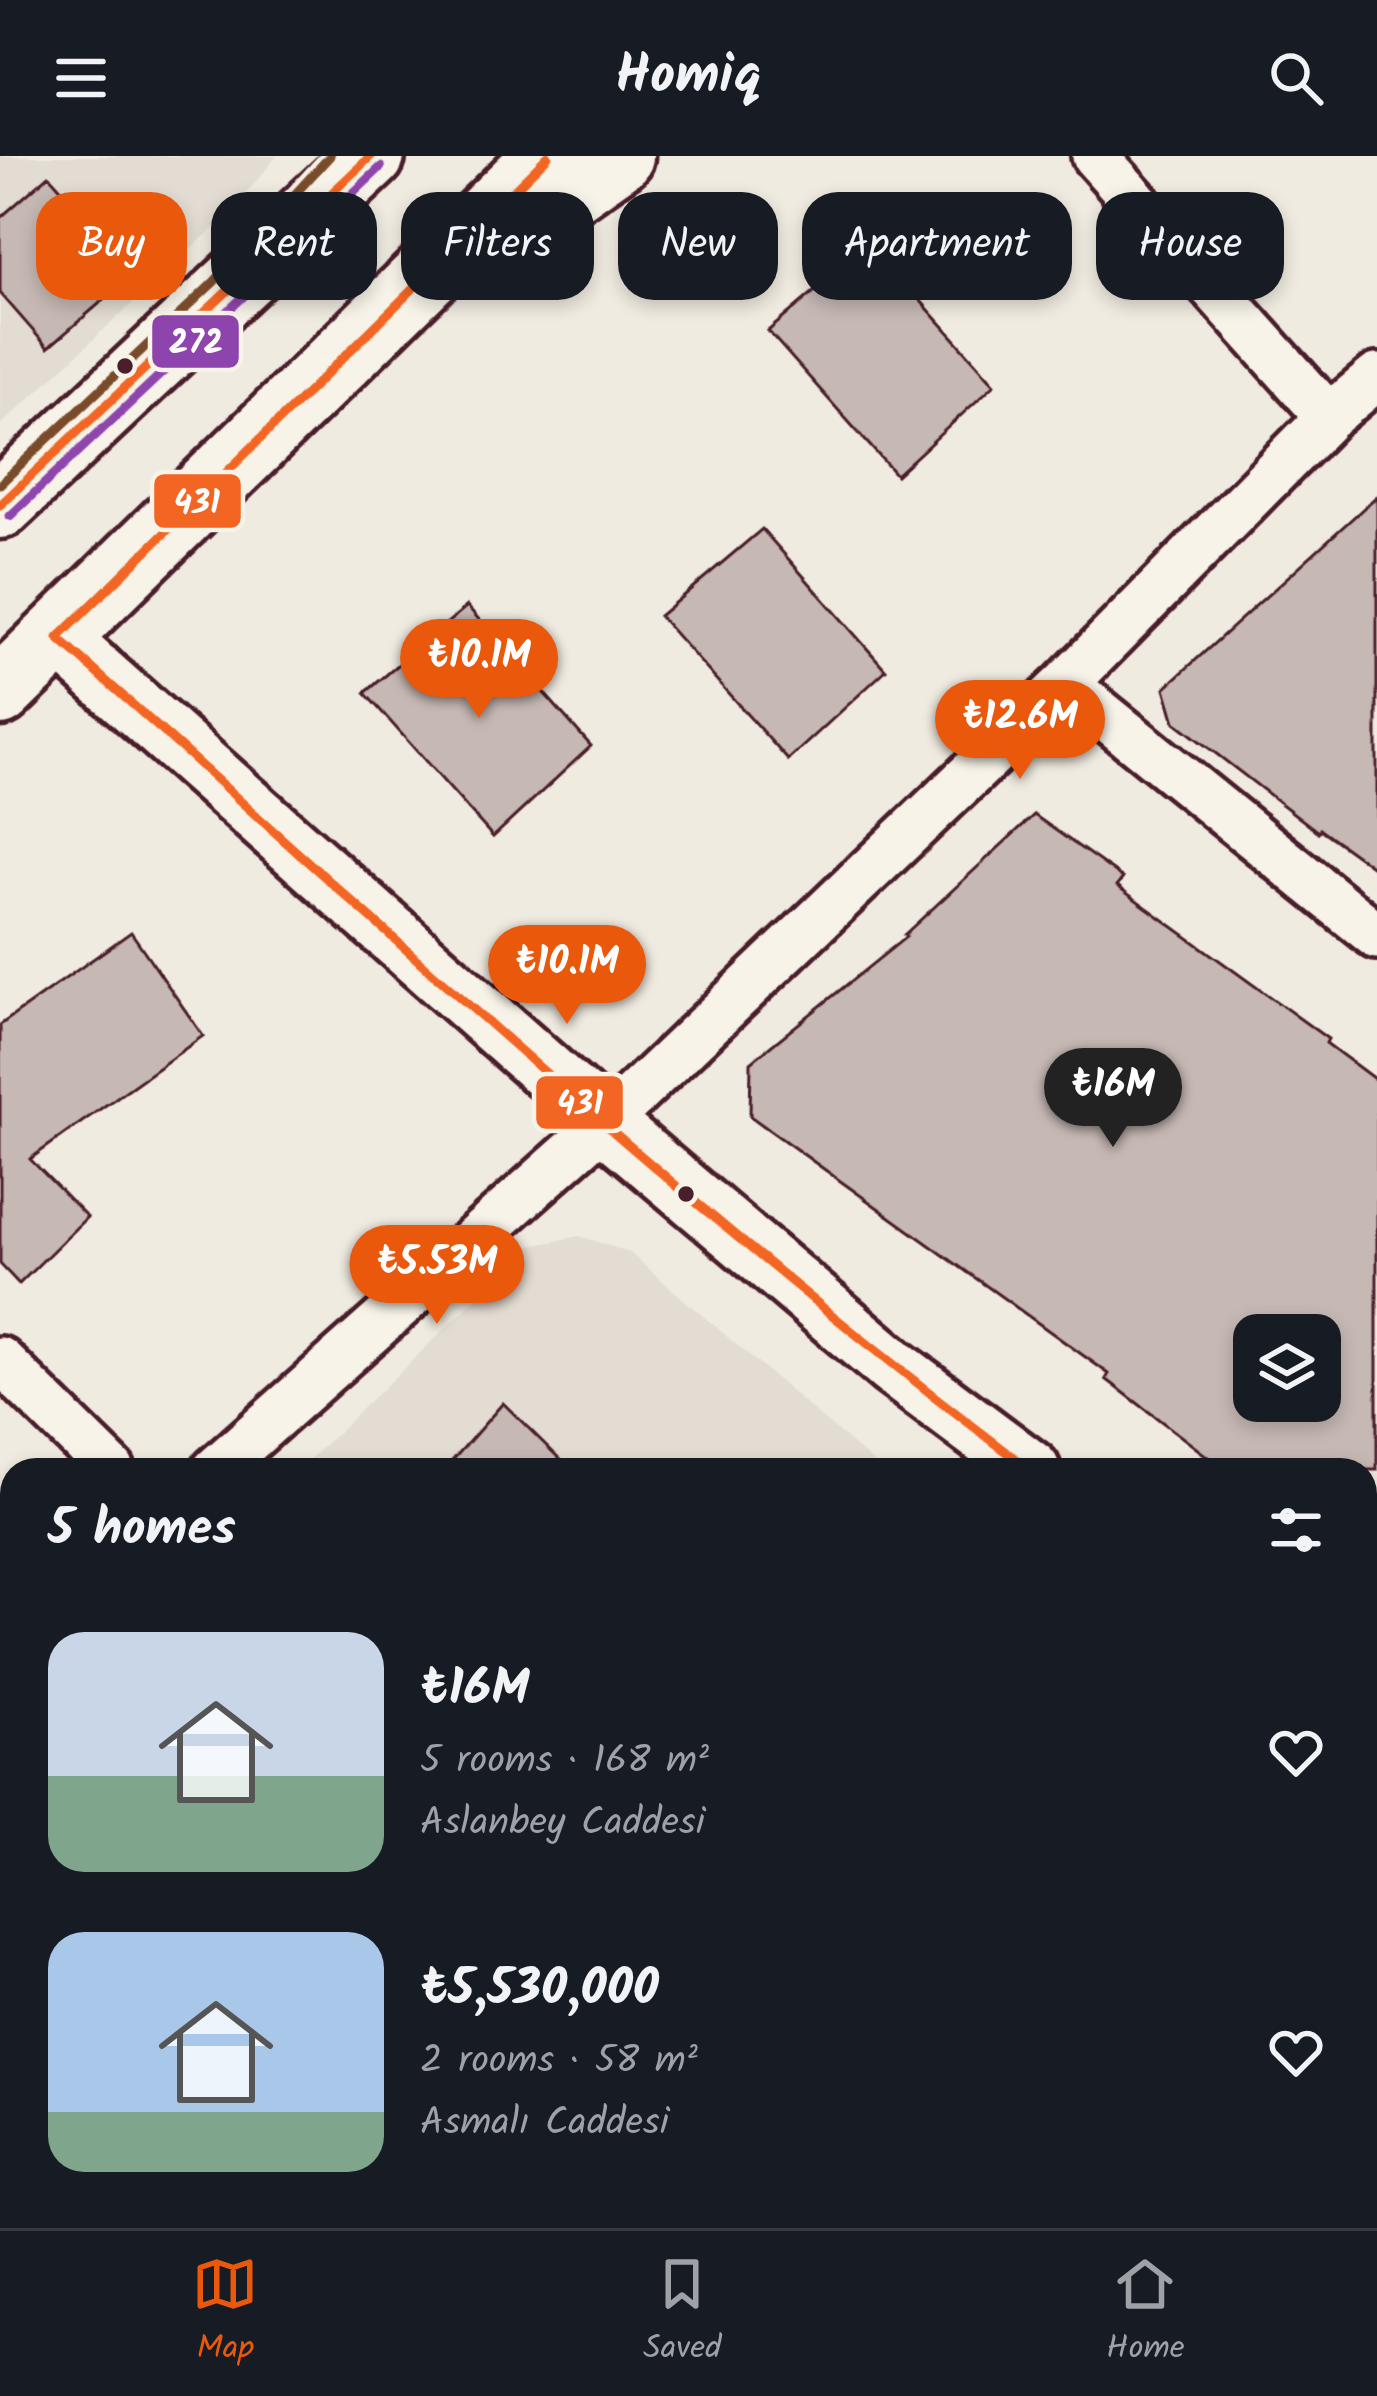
<!DOCTYPE html>
<html lang="en">
<head>
<meta charset="utf-8">
<style>
	:root { --surface:#171b24; --page:#20242c; --text:#f1f3f6; --muted:#9ea1a6; --line:#363941; --accent:#ea580c }
	body { margin:0; font-family:Kalam,sans-serif; background:var(--page); color:var(--text); height:100vh; display:flex; flex-direction:column; font-size:45px; white-space:nowrap }
	* { box-sizing:border-box; margin:0 }
	p { font-size:39px; color:var(--muted) }
	.icon { flex:none; width:66px; height:66px; fill:none; stroke:currentColor; stroke-width:2; stroke-linecap:round; stroke-linejoin:round }
	.map { position:relative; flex:1; overflow:hidden }
	.side { position:absolute; left:0px; top:1302px; width:1377px; height:771px; display:flex; flex-direction:column; background:var(--surface); border-radius:36px 36px 0 0; box-shadow:0 6px 18px #0003 }
	.side>* { flex:none }
	.top-card { position:absolute; left:36px; top:36px; width:1305px; height:108px; display:flex; gap:24px }
	.buttons { position:absolute; left:1233px; top:1158px; display:grid; gap:24px }
	.buttons a { display:grid; place-items:center; width:108px; height:108px; border-radius:24px; background:var(--surface); box-shadow:0 6px 18px #0003; font-size:60px }
	.price { position:absolute; translate:-50% -102px; padding:0 27px; border-radius:42px; background:var(--accent); color:#fff; font-size:39px; line-height:78px; filter:drop-shadow(0 3px 6px #0008) }
	.price::after { content:''; position:absolute; left:50%; top:72px; width:36px; height:27px; margin-left:-18px; background:inherit; clip-path:polygon(0 0,100% 0,50% 100%) }
	.price.active { background:#222; color:#fff }
	ul { padding:0; list-style:none }
	li { display:flex; align-items:center; gap:36px; height:300px; padding:0 48px }
	li span { display:grid; place-items:center; flex:none; width:336px; height:240px; border-radius:36px; color:#555 }
	li>.icon { margin-inline-start:auto }
	span .icon { width:144px; height:144px; fill:#fffc; stroke-width:1 }
	li b { font-size:51px }
	h2 { display:flex; justify-content:space-between; align-items:center; height:144px; padding:0 48px; font-size:51px }
	.pill { padding:0 42px; border-radius:36px; background:var(--surface); box-shadow:0 6px 18px #0003; font-size:42px; line-height:108px }
	.pill.active { background:var(--accent); color:#fff }
	header { display:flex; justify-content:space-between; align-items:center; height:156px; padding:0 48px; background:var(--surface); font-size:54px; font-weight:700 }
	.menu { display:flex; justify-content:space-around; align-items:center; height:168px; border-top:3px solid var(--line); background:var(--surface); font-size:33px; color:var(--muted) }
	.menu a { display:grid; justify-items:center; gap:6px }
	.menu .active { color:var(--accent) }
	.map>svg:first-child { display:block }
	.built { fill:#e3dcd2 }
	.building { fill:#c6b8b3; stroke:#4a1f2b; stroke-width:3; fill-rule:evenodd }
	.lines { fill:none; stroke-linecap:round; stroke-linejoin:round }
	.minor-casing { stroke:#4a1f2b; stroke-width:54 }
	.tertiary-casing { stroke:#4a1f2b; stroke-width:66 }
	.trunk-casing { stroke:#4a1f2b; stroke-width:75 }
	.minor { stroke:#f7f3e8; stroke-width:45 }
	.tertiary { stroke:#f7f3e8; stroke-width:57 }
	.trunk { stroke:#f7f3e8; stroke-width:66 }
	.bus-1-casing { stroke:#f7f3e8; stroke-width:18 }
	.bus-2-casing { stroke:#f7f3e8; stroke-width:18 }
	.bus-3-casing { stroke:#f7f3e8; stroke-width:18 }
	.bus-1 { stroke:#f26522; stroke-width:9 }
	.bus-2 { stroke:#8e44ad; stroke-width:9 }
	.bus-3 { stroke:#7a4b2a; stroke-width:9 }
	.bus-dot { fill:#4a1f2b; stroke:#f7f3e8; stroke-width:4.5 }
	.line-badge { stroke:#f7f3e8; stroke-width:4.5 }
	.badge-label { font-size:33px; text-anchor:middle; font-weight:bold; fill:#fff }
</style>
</head>
<body>
<header><svg class="icon" aria-label="menu" viewBox="0 0 24 24"><path d="M4 6h16M4 12h16M4 18h16"/></svg>Homiq<svg class="icon" aria-label="search" viewBox="0 0 24 24"><circle cx="10" cy="10" r="6"/><path d="M15 15l6 6"/></svg></header>
<div class="map">
<svg width="1377" height="2072" viewBox="0 0 1377 2072">
	<rect width="100%" height="100%" fill="#f0ebe0"/>
	<filter id="ink" filterUnits="userSpaceOnUse"><feTurbulence type="fractalNoise" baseFrequency=".00833" numOctaves="2"/><feDisplacementMap in="SourceGraphic" scale="24" xChannelSelector="R" yChannelSelector="G"/><feConvolveMatrix kernelMatrix="1 2 1 2 8 2 1 2 1" color-interpolation-filters="sRGB"/></filter>
	<g filter="url(#ink)">
		<path class="built" d="M 0,0 L 277,0 L 230,57 L 0,270 Z
			M 579,1080 L 629,1096 L 882,1314 L 298,1314 L 531,1090 Z"/>
		<path class="building" d="M 49,19 L 136,116 L 48,192 L 0,137 L 0,62 Z
			M 870,88 L 995,228 L 896,319 L 768,175 Z
			M 1377,340 L 1377,714 L 1320,673 L 1318,676 L 1175,566 L 1165,532 Z
			M 762,373 L 886,514 L 788,604 L 659,460 Z
			M 467,450 L 591,590 L 493,681 L 365,537 Z
			M 1034,659 L 1123,722 L 1117,730 L 1328,883 L 1326,887 L 1377,925 L 1377,1314 L 1225,1314 L 1106,1223 L 1109,1218 L 750,960 L 751,906 L 906,781 L 904,779 ZM 1254,1179 L 1320,1179 L 1320,1245 L 1254,1245 Z
			M 131,776 L 203,880 L 30,1003 L 87,1061 L 19,1128 L 0,1108 L 0,869 Z
			M 503,1247 L 571,1314 L 444,1314 Z"/>
		<g class="lines">
			<defs>
				<path id="minor" d="M 1095,0 L 1329,261
					M 1065,528 L 1377,780
					M 0,1204 L 112,1314
					M 215,1314 L 605,967 L 1065,528 L 1329,261 L 1377,221
					M 0,1504 L 12,1493
					M 1365,1980 L 1377,1967
					M 0,2057 L 12,2046
					M 955,2061 L 966,2072
					M 650,2072 L 663,2061
					M 1280,2072 L 1290,2061"/>
				<path id="tertiary" d="M 58,482 L 605,967 L 893,1211 L 1031,1314
					M 1365,1552 L 1377,1560"/>
				<path id="trunk" d="M 514,74 L 620,0
					M 0,349 L 371,0
					M 0,536 L 548,0"/>
			</defs>
			<use href="#minor" class="minor-casing"/>
			<use href="#tertiary" class="tertiary-casing"/>
			<use href="#trunk" class="trunk-casing"/>
			<use href="#minor" class="minor"/>
			<use href="#tertiary" class="tertiary"/>
			<use href="#trunk" class="trunk"/>
			<defs>
				<path id="bus-1" d="M 548,0 L 58,482 C 377,765 689,1059 1031,1314
					M 0,349 L 371,0"/>
				<path id="bus-2" d="M 10,360 L 381,11"/>
				<path id="bus-3" d="M 0,328 L 214,126 L 330,0"/>
			</defs>
			<use href="#bus-1" class="bus-1-casing"/>
			<use href="#bus-2" class="bus-2-casing"/>
			<use href="#bus-3" class="bus-3-casing"/>
			<use href="#bus-1" class="bus-1"/>
			<use href="#bus-2" class="bus-2"/>
			<use href="#bus-3" class="bus-3"/>
		</g>
	</g>
	<g class="bus-dot">
		<circle cx="125" cy="210" r="10"/>
		<circle cx="686" cy="1038" r="10"/>
	</g>
	<g class="line-badge">
		<rect x="150" y="157" width="91" height="57" rx="12" fill="#8e44ad"/>
		<rect x="152" y="316" width="91" height="58" rx="12" fill="#f26522"/>
		<rect x="534" y="918" width="91" height="57" rx="12" fill="#f26522"/>
	</g>
	<g class="badge-label">
		<text x="196" y="197">272</text>
		<text x="197" y="357">431</text>
		<text x="580" y="958">431</text>
	</g>
</svg>
<div class="buttons">
<a><svg class="icon" aria-label="layers" viewBox="0 0 24 24"><path d="M12 4l9 5-9 5-9-5zM3 14l9 5 9-5"/></svg></a>
</div>
<b class="price" style="left:479px;top:565px">₺10.1M</b>
<b class="price" style="left:1020px;top:626px">₺12.6M</b>
<b class="price" style="left:567px;top:871px">₺10.1M</b>
<b class="price active" style="left:1113px;top:994px">₺16M</b>
<b class="price" style="left:437px;top:1171px">₺5.53M</b>
<div class="top-card">
<a class="pill active">Buy</a>
<a class="pill">Rent</a>
<a class="pill">Filters</a>
<a class="pill">New</a>
<a class="pill">Apartment</a>
<a class="pill">House</a>
</div>
<section class="side">
<h2>5 homes<svg class="icon" aria-label="filters" viewBox="0 0 24 24"><path d="M4 7h16M4 17h16"/><circle cx="9" cy="7" r="2"/><circle cx="15" cy="17" r="2"/></svg></h2>
<ul>
<li><span style="background:linear-gradient(#c9d6e8 60%,#7fa58c 0)"><svg class="icon" aria-label="home" viewBox="0 0 24 24"><path d="M3 11l9-7 9 7M6 9v11h12V9"/></svg></span><div><b>₺16M</b><p>5 rooms · 168 m²</p><p>Aslanbey Caddesi</p></div><svg class="icon" aria-label="heart" viewBox="0 0 24 24"><path d="M12 20l-8-8c-3-5 5-10 8-4 3-6 11-1 8 4z"/></svg></li>
<li><span style="background:linear-gradient(#a9c7e8 75%,#7fa58c 0)"><svg class="icon" aria-label="home" viewBox="0 0 24 24"><path d="M3 11l9-7 9 7M6 9v11h12V9"/></svg></span><div><b>₺5,530,000</b><p>2 rooms · 58 m²</p><p>Asmalı Caddesi</p></div><svg class="icon" aria-label="heart" viewBox="0 0 24 24"><path d="M12 20l-8-8c-3-5 5-10 8-4 3-6 11-1 8 4z"/></svg></li>
</ul>
</section>
</div>
<nav class="menu">
<a class="active"><svg class="icon" aria-label="map" viewBox="0 0 24 24"><path d="M3 6l6-2 6 2 6-2v14l-6 2-6-2-6 2zM9 4v14M15 6v14"/></svg>Map</a>
<a><svg class="icon" aria-label="saved" viewBox="0 0 24 24"><path d="M7 4h10v16l-5-4-5 4z"/></svg>Saved</a>
<a><svg class="icon" aria-label="home" viewBox="0 0 24 24"><path d="M3 11l9-7 9 7M6 9v11h12V9"/></svg>Home</a>
</nav>
</body>
</html>
